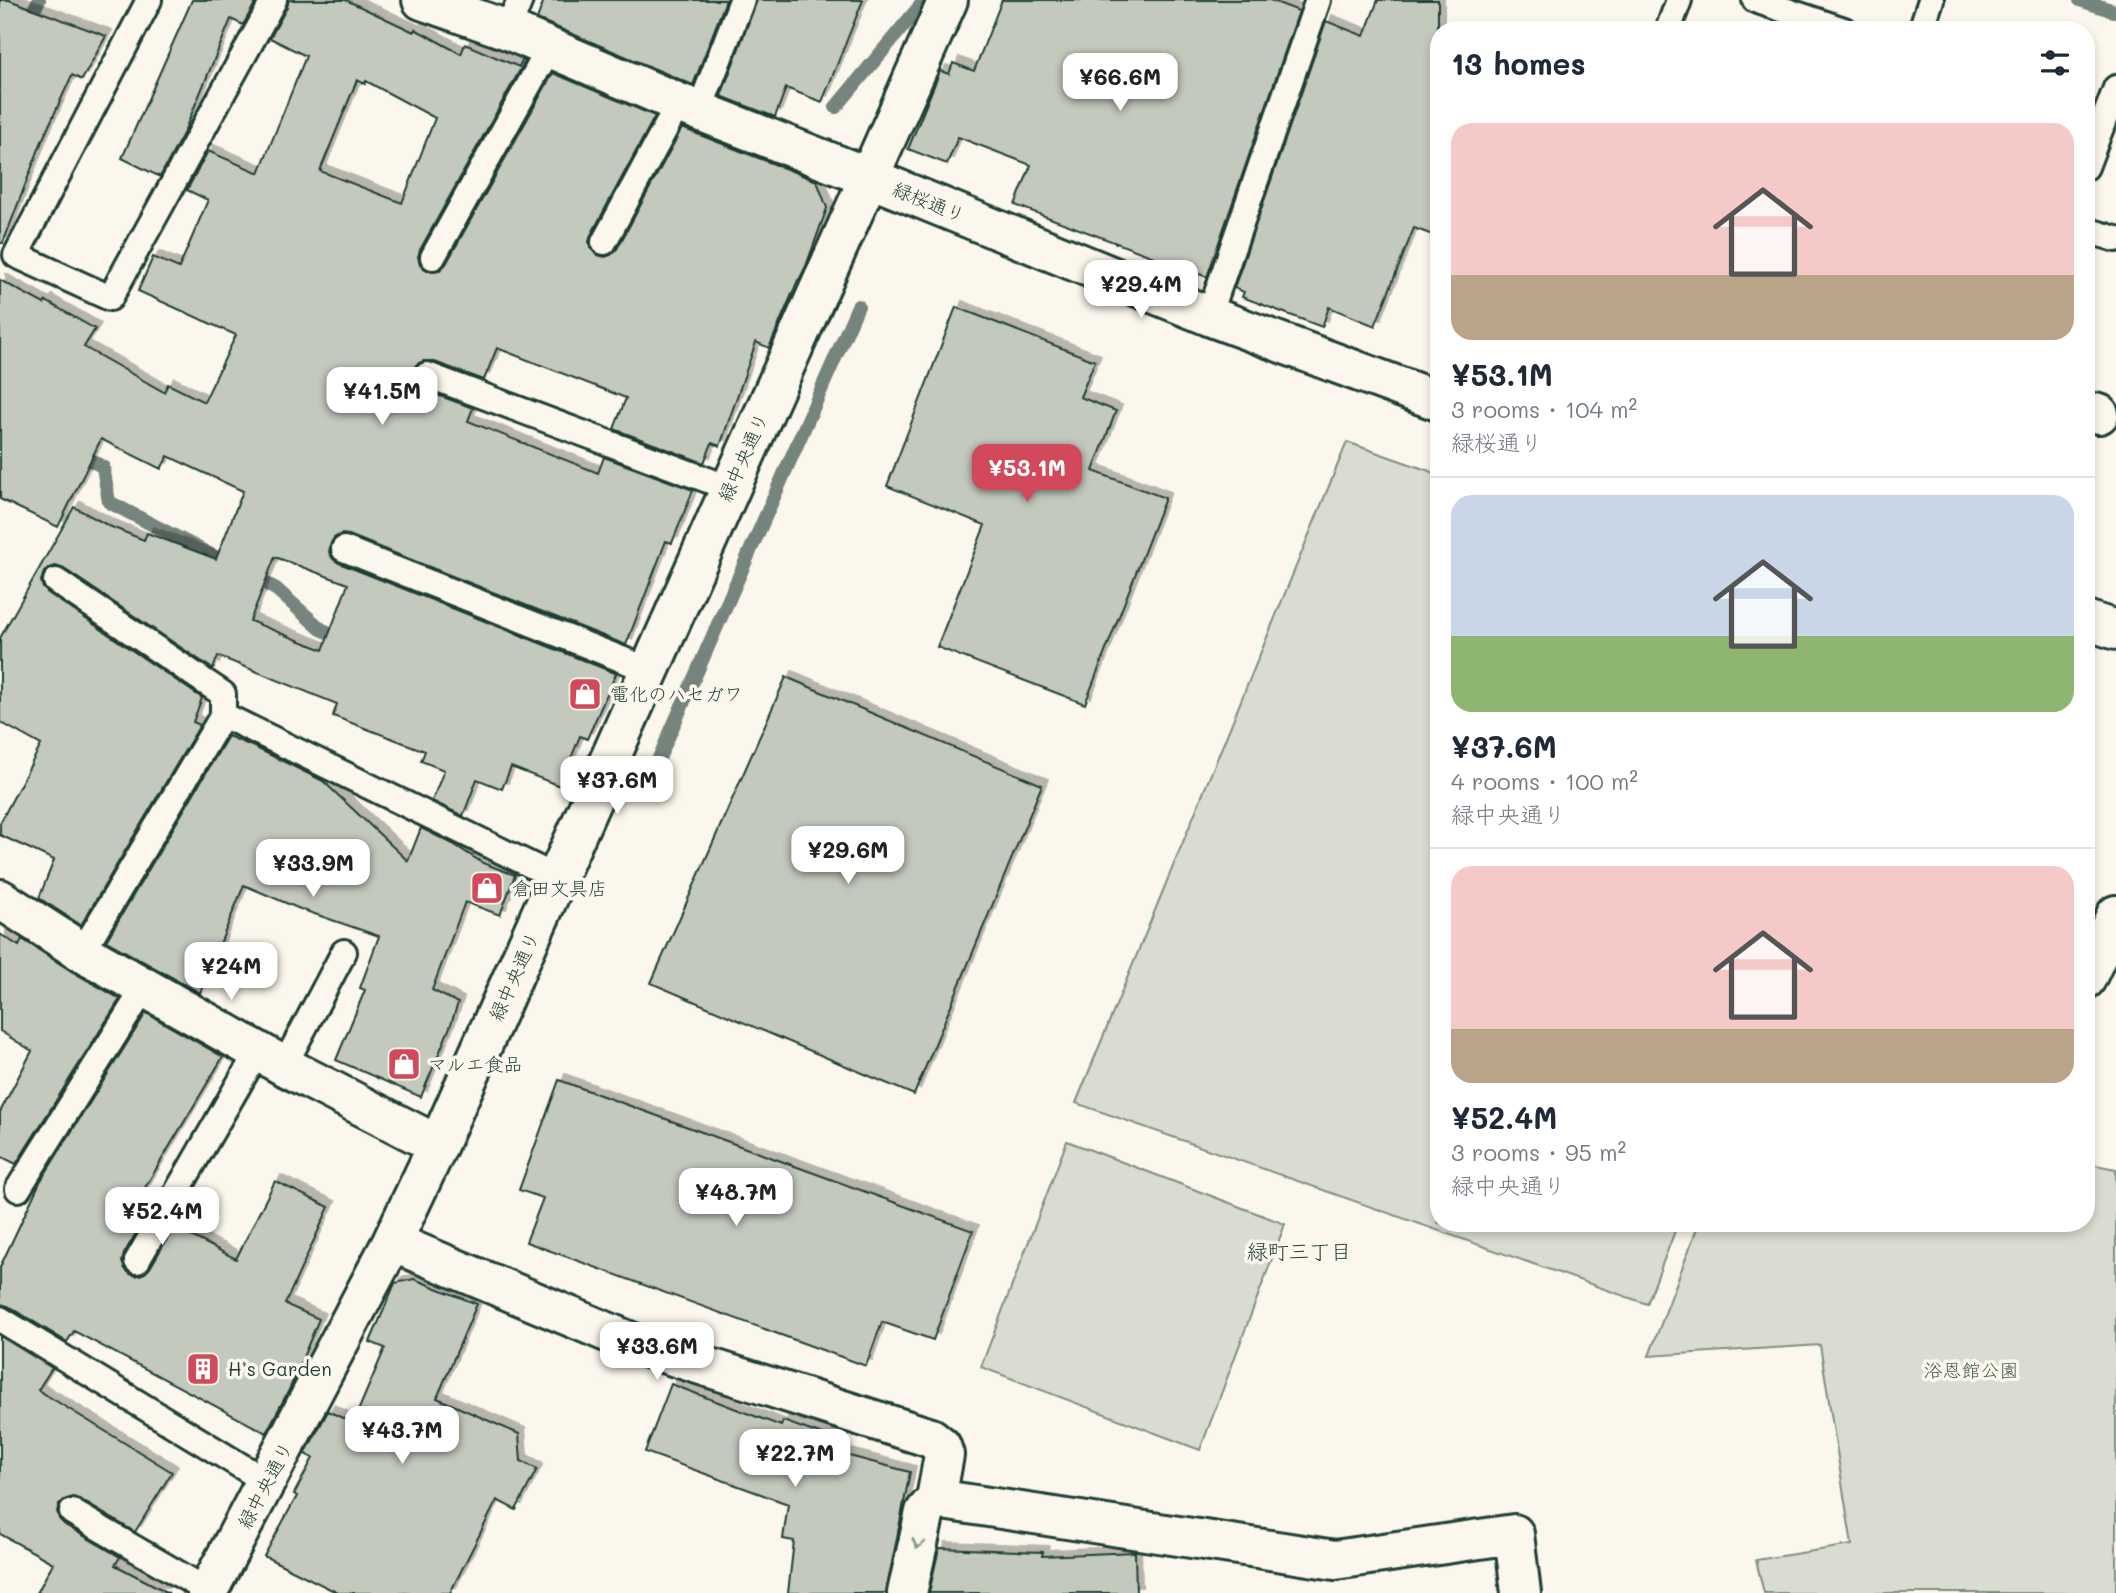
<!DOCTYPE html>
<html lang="en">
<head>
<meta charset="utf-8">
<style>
	:root { --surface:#fff; --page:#f6f6f7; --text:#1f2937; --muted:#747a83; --line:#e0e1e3; --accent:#d1495b }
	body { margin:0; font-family:Mali,"Klee One",sans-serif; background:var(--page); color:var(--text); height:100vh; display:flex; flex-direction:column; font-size:26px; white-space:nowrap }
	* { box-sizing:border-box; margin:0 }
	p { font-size:23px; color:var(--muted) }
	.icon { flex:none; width:38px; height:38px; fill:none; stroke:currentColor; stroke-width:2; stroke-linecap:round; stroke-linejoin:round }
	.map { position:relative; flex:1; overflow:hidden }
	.panel { position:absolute; left:1430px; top:21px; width:665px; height:1211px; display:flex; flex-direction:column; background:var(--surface); border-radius:28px; box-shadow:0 4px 10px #0003 }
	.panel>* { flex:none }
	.price { position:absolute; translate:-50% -60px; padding:0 16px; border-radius:14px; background:#fff; color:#222; font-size:23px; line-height:46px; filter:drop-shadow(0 2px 4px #0008) }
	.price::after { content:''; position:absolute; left:50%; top:42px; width:21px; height:16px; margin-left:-10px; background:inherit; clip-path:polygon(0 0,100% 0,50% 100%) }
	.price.active { background:var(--accent); color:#fff }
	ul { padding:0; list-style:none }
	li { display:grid; align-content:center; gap:14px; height:371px; padding:0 21px }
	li+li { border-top:2px solid var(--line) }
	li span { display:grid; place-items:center; height:217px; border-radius:21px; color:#555 }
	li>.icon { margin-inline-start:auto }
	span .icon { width:126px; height:126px; fill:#fffc; stroke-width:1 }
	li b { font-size:30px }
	h2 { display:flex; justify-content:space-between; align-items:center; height:84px; padding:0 21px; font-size:30px }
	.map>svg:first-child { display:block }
	.green { fill:#dbdcd1; stroke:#7d8c82; stroke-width:2 }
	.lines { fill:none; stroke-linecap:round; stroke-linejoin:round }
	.stream { stroke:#74847b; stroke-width:14 }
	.building { fill:#c4c9be; stroke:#1f3d34; stroke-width:2; fill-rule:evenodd; filter:url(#shadow) }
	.service-casing { stroke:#1f3d34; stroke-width:30 }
	.minor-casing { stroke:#1f3d34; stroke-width:44 }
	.service { stroke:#fbf7ec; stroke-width:24 }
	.minor { stroke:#fbf7ec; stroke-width:38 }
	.oneway { stroke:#8d9a90 }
	.labels { text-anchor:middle; stroke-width:7; stroke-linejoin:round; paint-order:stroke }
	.street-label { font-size:19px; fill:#1f3d34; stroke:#fbf7ec }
	.poi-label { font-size:19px; fill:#1f3d34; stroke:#fbf7ec; text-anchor:start }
	.park-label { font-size:19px; fill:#455d53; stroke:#fbf7ec }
	.neighbourhood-label { font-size:21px; fill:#1f3d34; stroke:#fbf7ec }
</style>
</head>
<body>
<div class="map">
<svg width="2116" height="1593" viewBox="0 0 2116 1593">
	<defs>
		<filter id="shadow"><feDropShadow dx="6" dy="-6" stdDeviation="0" flood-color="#0004"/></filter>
	</defs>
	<rect width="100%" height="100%" fill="#fbf7ec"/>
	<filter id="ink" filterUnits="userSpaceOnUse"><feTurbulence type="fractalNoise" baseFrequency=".0143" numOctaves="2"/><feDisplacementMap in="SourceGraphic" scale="14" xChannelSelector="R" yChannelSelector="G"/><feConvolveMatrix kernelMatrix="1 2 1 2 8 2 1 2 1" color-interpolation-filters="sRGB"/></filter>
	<g filter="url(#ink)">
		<path class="green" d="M 1347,442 L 1438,474 L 1438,1223 L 1678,1223 L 1647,1304 L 1076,1103 Z
			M 1067,1141 L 1285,1224 L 1200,1450 L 981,1367 Z
			M 2086,1163 L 2116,1169 L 2116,1593 L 1764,1593 L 1756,1560 L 1852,1545 L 1820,1345 L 1649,1356 L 1699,1223 L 2086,1223 Z"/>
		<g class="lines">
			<path class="stream" d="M 2080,0 L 2114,11
				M 25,27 L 39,0
				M 836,107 L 925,0
				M 74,450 L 103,467 L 109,502 L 232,566
				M 250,575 L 276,589 L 321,629 L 345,640
				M 652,774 L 858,306"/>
		</g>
		<path class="building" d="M 0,0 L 9,0 L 106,36 L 82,80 L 72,75 L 42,141 L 3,243 L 0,243 Z
			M 192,0 L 257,0 L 243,25 L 231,19 L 184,132 L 160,177 L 122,158 Z
			M 289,0 L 346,0 L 414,32 L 415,29 L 461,54 L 465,44 L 519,67 L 522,60 L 525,61 L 420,250 L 418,257 L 420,264 L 426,270 L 434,272 L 440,270 L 446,264 L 553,73 L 655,116 L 591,235 L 589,242 L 591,249 L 598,255 L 605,257 L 611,255 L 617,249 L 682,128 L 817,181 L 827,208 L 806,266 L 799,280 L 798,280 L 769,348 L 756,342 L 720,446 L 712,443 L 704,463 L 614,429 L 626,398 L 497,348 L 484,380 L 432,361 L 424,361 L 417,364 L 413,369 L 413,378 L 415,384 L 421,389 L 473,408 L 468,421 L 598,473 L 604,457 L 693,490 L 672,543 L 666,541 L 626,645 L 349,535 L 341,534 L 334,538 L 331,543 L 329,552 L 333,559 L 339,563 L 615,673 L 616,674 L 587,739 L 580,736 L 560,786 L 511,767 L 502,789 L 477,779 L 463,816 L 432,801 L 444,770 L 421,761 L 425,751 L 333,716 L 337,704 L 218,656 L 213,669 L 64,569 L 56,566 L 49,568 L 44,572 L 41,581 L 43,588 L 48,593 L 202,698 L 193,722 L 200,725 L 81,925 L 39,898 L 54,860 L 0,835 L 0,823 L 41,745 L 0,722 L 0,638 L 74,507 L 109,526 L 144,540 L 147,533 L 216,559 L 243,491 L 168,456 L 161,469 L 101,439 L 58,527 L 0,499 L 0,280 L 44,304 L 46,301 L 95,329 L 84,347 L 164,392 L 168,384 L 204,402 L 236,335 L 138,291 L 153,257 L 179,268 L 208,200 L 187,190 L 208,151 L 259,173 L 306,56 L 270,38 L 287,7 ZM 357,80 L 365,84 L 366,81 L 435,118 L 402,203 L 320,171 ZM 275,557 L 348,584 L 323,650 L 250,621 Z
			M 544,0 L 726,0 L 693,85 L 537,19 Z
			M 757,0 L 863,0 L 822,102 L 786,88 L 775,117 L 721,96 Z
			M 1002,0 L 1270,0 L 1299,11 L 1207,277 L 1015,205 L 1031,165 L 958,137 L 947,164 L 908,149 L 940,71 L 949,74 L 953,63 L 974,71 Z
			M 1378,0 L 1438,0 L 1438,237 L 1414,228 L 1375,326 L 1329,307 L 1322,327 L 1242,297 L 1244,292 L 1234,288 L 1326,21 L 1364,36 Z
			M 956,307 L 1095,361 L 1080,397 L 1116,411 L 1093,471 L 1165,498 L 1085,704 L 937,647 L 985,525 L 887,486 Z
			M 786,677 L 1042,785 L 914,1095 L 651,983 Z
			M 228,736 L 254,747 L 323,781 L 408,861 L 421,828 L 453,844 L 483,863 L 515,875 L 500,915 L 465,902 L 432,990 L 458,1003 L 450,1027 L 421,1097 L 336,1060 L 365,990 L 360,988 L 379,936 L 300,909 L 244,885 L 200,993 L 106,941 Z
			M 0,934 L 19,946 L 22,939 L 71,971 L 120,999 L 16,1164 L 0,1156 L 0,1112 L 32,1051 L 0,1031 Z
			M 146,1013 L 223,1057 L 137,1201 L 140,1203 L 137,1209 L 147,1214 L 124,1254 L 122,1262 L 125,1269 L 130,1274 L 136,1276 L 145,1273 L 150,1268 L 174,1227 L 236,1259 L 275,1181 L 329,1207 L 285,1304 L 319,1319 L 290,1388 L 266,1433 L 74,1331 L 67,1342 L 8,1306 L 0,1304 L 0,1267 L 40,1182 Z
			M 559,1080 L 973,1231 L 933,1340 L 882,1322 L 866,1366 L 526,1242 L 543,1198 L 519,1190 Z
			M 414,1279 L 477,1304 L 437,1398 L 519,1434 L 521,1461 L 537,1469 L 516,1510 L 497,1500 L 450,1593 L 338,1593 L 264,1556 L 297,1496 L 294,1494 L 313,1458 L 305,1454 L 328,1411 L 353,1423 L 385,1348 L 370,1342 L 395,1283 Z
			M 0,1336 L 52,1368 L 38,1390 L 172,1472 L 135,1532 L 79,1499 L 73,1497 L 64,1500 L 59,1505 L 57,1511 L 59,1519 L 65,1525 L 120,1557 L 115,1565 L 169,1593 L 37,1593 L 53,1563 L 0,1534 Z
			M 671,1384 L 781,1426 L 783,1421 L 842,1442 L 838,1453 L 910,1472 L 886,1593 L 788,1593 L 794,1541 L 783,1539 L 788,1504 L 645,1452 Z
			M 939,1548 L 1043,1552 L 1042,1556 L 1135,1552 L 1136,1593 L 929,1593 Z"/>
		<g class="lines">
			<defs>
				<path id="service" d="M 149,0 L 16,255 L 110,298 L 274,0
					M 1755,0 L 1844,30
					M 508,30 L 520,0
					M 1668,30 L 1679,0
					M 1921,30 L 1931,0
					M 699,111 L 742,0
					M 2086,167 L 2116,88
					M 2086,230 L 2116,239
					M 604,242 L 679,103
					M 433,257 L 550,47
					M 1209,316 L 1318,0
					M 427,375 L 729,488
					M 344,549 L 649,670
					M 56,581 L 223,694 L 223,715
					M 82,952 L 223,715 L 557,878
					M 284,1066 L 344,952
					M 18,1189 L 145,987
					M 137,1261 L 258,1051
					M 0,1319 L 267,1482
					M 72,1512 L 208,1591"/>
				<path id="minor" d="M 422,0 L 508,30 L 679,103 L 868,177 L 1209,316 L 1438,401
					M 2086,411 L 2099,414
					M 2086,620 L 2116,630
					M 0,899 L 82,952 L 284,1066 L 438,1145
					M 2086,979 L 2116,915
					M 392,1242 L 638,1345 L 931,1438 L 941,1446 L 944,1455 L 936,1499 L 925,1512 L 907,1593
					M 936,1499 L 1335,1560 L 1514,1534 L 1521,1593
					M 207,1593 L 392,1242 L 438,1145 L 948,0"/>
			</defs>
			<use href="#service" class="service-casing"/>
			<use href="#minor" class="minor-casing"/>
			<use href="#service" class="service"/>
			<use href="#minor" class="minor"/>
		</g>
		<defs><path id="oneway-chevron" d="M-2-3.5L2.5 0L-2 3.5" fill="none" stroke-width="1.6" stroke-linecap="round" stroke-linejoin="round" transform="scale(1.75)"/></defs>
		<use class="oneway" href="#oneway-chevron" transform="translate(918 1544) rotate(102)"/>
	</g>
	<defs>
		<symbol id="shop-square" viewBox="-11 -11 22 22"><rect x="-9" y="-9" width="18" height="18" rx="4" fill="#d1495b" stroke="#fbf7ec"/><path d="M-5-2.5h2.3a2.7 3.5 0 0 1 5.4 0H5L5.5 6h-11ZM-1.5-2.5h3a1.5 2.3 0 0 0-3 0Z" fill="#fff"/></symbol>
		<symbol id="building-square" viewBox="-11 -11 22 22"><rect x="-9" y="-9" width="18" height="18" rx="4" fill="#d1495b" stroke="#fbf7ec"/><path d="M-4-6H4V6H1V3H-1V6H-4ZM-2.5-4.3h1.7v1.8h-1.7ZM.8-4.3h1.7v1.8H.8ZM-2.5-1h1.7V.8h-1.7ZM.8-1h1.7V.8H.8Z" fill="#fff"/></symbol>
	</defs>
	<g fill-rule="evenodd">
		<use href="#shop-square" x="566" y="675" width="38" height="38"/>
		<use href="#shop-square" x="468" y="869" width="38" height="38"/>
		<use href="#shop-square" x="385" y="1045" width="38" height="38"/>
		<use href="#building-square" x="184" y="1350" width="38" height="38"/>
	</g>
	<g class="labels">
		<g class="street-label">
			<text transform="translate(929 202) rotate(22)" y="7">緑桜通り</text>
			<text transform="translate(743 457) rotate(-66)" y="7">緑中央通り</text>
			<text transform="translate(514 976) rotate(-66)" y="7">緑中央通り</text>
			<text transform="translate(265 1485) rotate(-62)" y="7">緑中央通り</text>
		</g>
		<g class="poi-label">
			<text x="610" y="701">電化のハセガワ</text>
			<text x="512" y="895">倉田文具店</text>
			<text x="428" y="1071">マルエ食品</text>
			<text x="228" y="1376">H’s Garden</text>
		</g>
		<g class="park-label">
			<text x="1971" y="1377">浴恩館公園</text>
		</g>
		<g class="neighbourhood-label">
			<text x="1299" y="1259">緑町三丁目</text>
		</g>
	</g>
</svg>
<b class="price" style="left:1120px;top:113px">¥66.6M</b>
<b class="price" style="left:1141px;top:320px">¥29.4M</b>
<b class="price" style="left:382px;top:427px">¥41.5M</b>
<b class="price active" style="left:1027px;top:504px">¥53.1M</b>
<b class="price" style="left:617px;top:816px">¥37.6M</b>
<b class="price" style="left:848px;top:886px">¥29.6M</b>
<b class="price" style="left:313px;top:899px">¥33.9M</b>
<b class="price" style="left:231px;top:1002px">¥24M</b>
<b class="price" style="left:736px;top:1228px">¥48.7M</b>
<b class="price" style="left:162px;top:1247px">¥52.4M</b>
<b class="price" style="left:657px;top:1382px">¥33.6M</b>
<b class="price" style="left:402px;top:1466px">¥43.7M</b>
<b class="price" style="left:795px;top:1489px">¥22.7M</b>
<section class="panel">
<h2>13 homes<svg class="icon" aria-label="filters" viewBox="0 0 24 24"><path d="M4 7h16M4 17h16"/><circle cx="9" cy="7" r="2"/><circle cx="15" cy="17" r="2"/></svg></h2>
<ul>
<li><span style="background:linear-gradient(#f6c9c9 70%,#b9a48a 0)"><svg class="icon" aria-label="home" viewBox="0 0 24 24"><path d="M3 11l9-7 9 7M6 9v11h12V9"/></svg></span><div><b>¥53.1M</b><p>3 rooms · 104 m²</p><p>緑桜通り</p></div></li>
<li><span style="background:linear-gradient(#c9d6e8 65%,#8fb573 0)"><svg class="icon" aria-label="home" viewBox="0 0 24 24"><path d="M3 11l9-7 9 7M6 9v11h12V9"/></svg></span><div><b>¥37.6M</b><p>4 rooms · 100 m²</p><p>緑中央通り</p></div></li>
<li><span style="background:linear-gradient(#f6c9c9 75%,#b9a48a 0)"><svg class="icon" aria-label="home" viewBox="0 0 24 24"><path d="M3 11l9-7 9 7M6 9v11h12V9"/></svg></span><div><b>¥52.4M</b><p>3 rooms · 95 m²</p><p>緑中央通り</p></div></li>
</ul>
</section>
</div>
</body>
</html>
